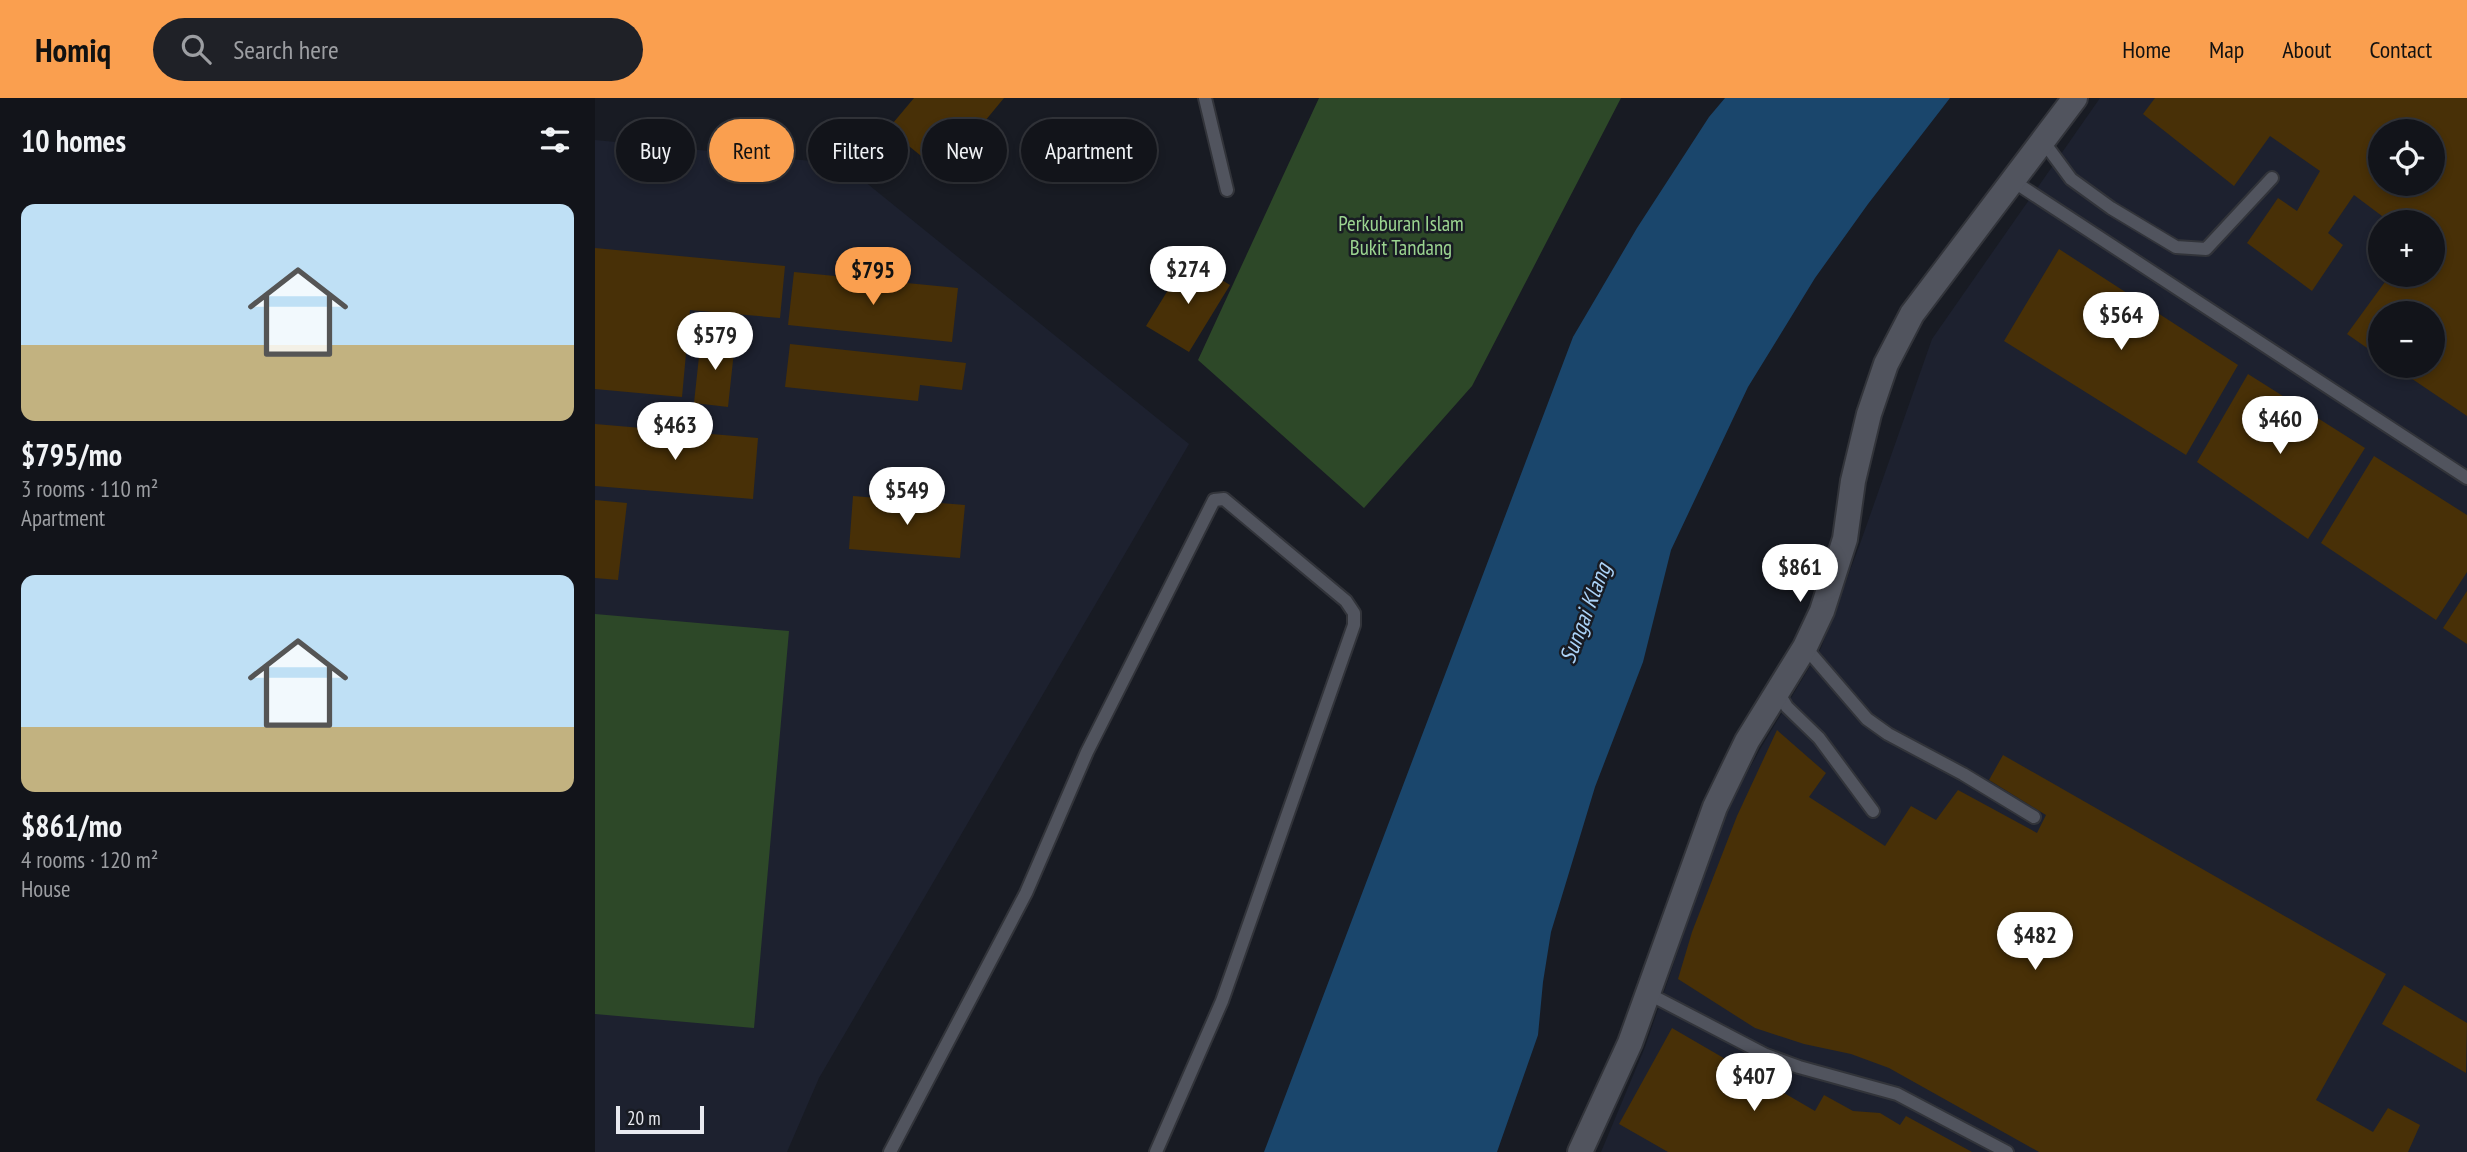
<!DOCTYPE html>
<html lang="en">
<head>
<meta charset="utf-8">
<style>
	:root { --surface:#12141a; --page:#1f2127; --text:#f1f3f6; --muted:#9c9ea2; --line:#313339; --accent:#fa9f4f }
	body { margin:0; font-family:"PT Sans Narrow",sans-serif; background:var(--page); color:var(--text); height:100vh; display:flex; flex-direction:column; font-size:26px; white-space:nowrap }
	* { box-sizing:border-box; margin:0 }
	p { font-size:23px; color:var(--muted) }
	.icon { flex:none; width:38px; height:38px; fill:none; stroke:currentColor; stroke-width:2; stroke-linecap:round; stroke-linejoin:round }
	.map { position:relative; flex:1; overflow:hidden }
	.details { display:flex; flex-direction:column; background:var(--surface); width:595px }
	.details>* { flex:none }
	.top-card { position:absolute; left:21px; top:21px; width:665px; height:63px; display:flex; gap:14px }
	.controls { position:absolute; left:1773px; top:21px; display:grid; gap:14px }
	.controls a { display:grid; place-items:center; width:77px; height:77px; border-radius:50%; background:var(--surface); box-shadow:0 4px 10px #0003,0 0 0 2px var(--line); font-size:35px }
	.scale { position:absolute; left:21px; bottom:18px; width:88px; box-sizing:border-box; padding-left:7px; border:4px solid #e8eaf0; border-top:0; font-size:19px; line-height:24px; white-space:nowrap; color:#e8eaf0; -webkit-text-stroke:5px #181b23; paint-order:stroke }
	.price { position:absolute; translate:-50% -60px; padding:0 16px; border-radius:24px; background:#fff; color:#222; font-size:23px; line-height:46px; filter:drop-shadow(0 2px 4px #0008) }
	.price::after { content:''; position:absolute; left:50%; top:42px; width:21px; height:16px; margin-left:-10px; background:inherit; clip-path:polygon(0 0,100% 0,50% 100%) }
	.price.selected { background:var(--accent); color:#111 }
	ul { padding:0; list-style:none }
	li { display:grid; align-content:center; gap:14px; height:371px; padding:0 21px }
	li span { display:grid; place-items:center; height:217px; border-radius:14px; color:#555 }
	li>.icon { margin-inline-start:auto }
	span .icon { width:126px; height:126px; fill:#fffc; stroke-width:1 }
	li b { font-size:30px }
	h2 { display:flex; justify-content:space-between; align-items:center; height:84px; padding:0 21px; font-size:30px }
	.chip { padding:0 24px; border-radius:32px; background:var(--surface); box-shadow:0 4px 10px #0003,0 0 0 2px var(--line); font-size:24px; line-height:63px }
	.chip.selected { background:var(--accent); color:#111 }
	header { display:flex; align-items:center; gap:42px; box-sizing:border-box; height:98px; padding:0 35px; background:var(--accent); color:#111 }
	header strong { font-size:33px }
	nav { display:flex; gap:38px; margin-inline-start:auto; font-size:24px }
	.search { width:490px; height:63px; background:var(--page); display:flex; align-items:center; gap:18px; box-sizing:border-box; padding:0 24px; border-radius:38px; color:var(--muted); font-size:26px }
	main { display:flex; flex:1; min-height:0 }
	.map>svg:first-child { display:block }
	.built { fill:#1d212f; fill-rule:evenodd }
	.green { fill:#2d4828 }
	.water { fill:#1a466c }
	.building { fill:#483007; fill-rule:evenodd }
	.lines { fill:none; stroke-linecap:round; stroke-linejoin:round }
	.lane-casing { stroke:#32343a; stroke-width:16 }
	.street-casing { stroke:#32343a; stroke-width:28 }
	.lane { stroke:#51545e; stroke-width:12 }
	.street { stroke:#51545e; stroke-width:24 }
	.labels { text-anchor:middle; stroke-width:5; stroke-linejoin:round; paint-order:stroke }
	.park-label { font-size:21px; fill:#9bd490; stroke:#181b23 }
	.water-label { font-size:23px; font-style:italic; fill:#acd3f8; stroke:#181b23 }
</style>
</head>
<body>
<header>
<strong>Homiq</strong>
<div class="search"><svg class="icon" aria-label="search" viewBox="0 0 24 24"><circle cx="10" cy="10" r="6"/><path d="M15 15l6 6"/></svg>Search here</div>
<nav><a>Home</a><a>Map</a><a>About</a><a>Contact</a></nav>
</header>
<main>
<section class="details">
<h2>10 homes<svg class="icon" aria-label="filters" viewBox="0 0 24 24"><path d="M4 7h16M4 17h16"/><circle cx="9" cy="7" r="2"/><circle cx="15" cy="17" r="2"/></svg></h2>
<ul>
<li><span style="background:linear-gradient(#bfe0f5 65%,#c2b280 0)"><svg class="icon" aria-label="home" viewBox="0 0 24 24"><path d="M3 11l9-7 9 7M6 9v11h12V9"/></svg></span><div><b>$795/mo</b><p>3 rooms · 110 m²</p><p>Apartment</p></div></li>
<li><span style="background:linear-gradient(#bfe0f5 70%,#c2b280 0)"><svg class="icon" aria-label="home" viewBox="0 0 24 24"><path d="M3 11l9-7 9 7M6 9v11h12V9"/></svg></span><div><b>$861/mo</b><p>4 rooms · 120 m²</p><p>House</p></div></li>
</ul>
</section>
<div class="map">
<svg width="1872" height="1054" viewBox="0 0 1872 1054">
	<rect width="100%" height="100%" fill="#181b23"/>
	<path class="built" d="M 1505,0 L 1872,0 L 1872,1054 L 1006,1054 L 1050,949 L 1131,714 L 1164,653 L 1226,550 L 1266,443 L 1337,241 ZM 1785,33 L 1838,33 L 1838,86 L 1785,86 ZM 1785,124 L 1838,124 L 1838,177 L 1785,177 ZM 1785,215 L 1838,215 L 1838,268 L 1785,268 Z
		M 0,42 L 248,66 L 594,346 L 224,980 L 192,1054 L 0,1054 Z"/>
	<path class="green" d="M 724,0 L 1026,0 L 877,288 L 769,410 L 603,262 Z
		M 0,516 L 194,533 L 159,930 L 0,916 Z"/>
	<path class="water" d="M 1130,0 L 1355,0 L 1273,106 L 1220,180 L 1153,289 L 1076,452 L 1048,564 L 1000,689 L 956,834 L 948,884 L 943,937 L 902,1054 L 669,1054 L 978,239 L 1042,130 L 1114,19 Z"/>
	<path class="building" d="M 319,0 L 409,0 L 347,75 L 293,31 Z
		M 1560,0 L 1872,0 L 1872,318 L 1798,268 L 1838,268 L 1838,215 L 1785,215 L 1785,259 L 1752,236 L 1795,177 L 1838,177 L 1838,124 L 1795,124 L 1759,97 L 1733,135 L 1748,147 L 1717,193 L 1652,145 L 1683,100 L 1702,113 L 1725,73 L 1675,38 L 1639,88 L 1548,16 ZM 1785,33 L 1838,33 L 1838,86 L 1785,86 Z
		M 0,150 L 190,168 L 185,220 L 95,212 L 87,299 L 0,291 Z
		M 1464,151 L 1643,267 L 1591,357 L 1409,243 Z
		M 592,161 L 635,187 L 594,254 L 551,228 Z
		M 199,174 L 363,190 L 357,244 L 193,227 Z
		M 106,240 L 140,244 L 133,309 L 99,305 Z
		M 195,246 L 371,265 L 367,292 L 325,287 L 323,303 L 190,289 Z
		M 1653,276 L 1770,350 L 1713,441 L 1602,364 Z
		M 0,326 L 163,340 L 158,401 L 0,388 Z
		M 1779,358 L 1872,417 L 1872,474 L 1841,522 L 1726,445 Z
		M 258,398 L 370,407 L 365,460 L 254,451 Z
		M 0,402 L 32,405 L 23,482 L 0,480 Z
		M 1872,493 L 1872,546 L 1848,530 Z
		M 1182,632 L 1231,675 L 1214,699 L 1290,748 L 1316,708 L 1341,722 L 1363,692 L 1442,735 L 1451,717 L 1394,682 L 1408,657 L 1791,876 L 1721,1002 L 1778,1034 L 1793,1010 L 1825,1027 L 1813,1054 L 1444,1054 L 1294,970 L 1256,956 L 1209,946 L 1160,930 L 1083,881 L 1097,834 L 1142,718 Z
		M 1809,887 L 1872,925 L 1871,975 L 1787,926 Z
		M 1077,930 L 1220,1013 L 1229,997 L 1258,1013 L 1285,1015 L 1305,1027 L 1311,1018 L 1377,1054 L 1073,1054 L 1024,1026 Z"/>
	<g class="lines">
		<defs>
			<path id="lane" d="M 610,0 L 632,92
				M 1448,43 L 1476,81 L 1516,110 L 1581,149 L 1611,151 L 1677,80
				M 1418,83 L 1872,380
				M 1210,549 L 1272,621 L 1293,636 L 1368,676 L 1439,719
				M 1183,594 L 1192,609 L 1224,640 L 1278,713
				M 1054,896 L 1171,957 L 1204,969 L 1302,996 L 1412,1054
				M 295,1054 L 431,795 L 492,654 L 619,402 L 629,401 L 751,503 L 759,515 L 759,527 L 627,903 L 561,1054"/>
			<path id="street" d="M 985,1054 L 1035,945 L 1120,709 L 1152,643 L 1210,549 L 1227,513 L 1250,441 L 1258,383 L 1274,316 L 1291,266 L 1317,216 L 1480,0"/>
		</defs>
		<use href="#lane" class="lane-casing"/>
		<use href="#street" class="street-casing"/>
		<use href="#lane" class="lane"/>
		<use href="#street" class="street"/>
	</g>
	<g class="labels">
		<g class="park-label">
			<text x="806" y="133">Perkuburan Islam<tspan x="806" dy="24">Bukit Tandang</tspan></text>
		</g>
		<g class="water-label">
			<text transform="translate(990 515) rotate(-69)" y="8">Sungai Klang</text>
		</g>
	</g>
</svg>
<div class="controls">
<a><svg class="icon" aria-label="locate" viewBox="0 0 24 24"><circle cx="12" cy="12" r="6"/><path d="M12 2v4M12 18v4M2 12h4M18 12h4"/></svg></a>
<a>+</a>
<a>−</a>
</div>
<div class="scale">20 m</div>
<b class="price" style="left:593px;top:208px">$274</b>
<b class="price selected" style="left:278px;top:209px">$795</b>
<b class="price" style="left:1526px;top:254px">$564</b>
<b class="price" style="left:120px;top:274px">$579</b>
<b class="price" style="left:1685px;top:358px">$460</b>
<b class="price" style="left:80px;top:364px">$463</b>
<b class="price" style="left:312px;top:429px">$549</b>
<b class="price" style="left:1205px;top:506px">$861</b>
<b class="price" style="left:1440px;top:874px">$482</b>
<b class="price" style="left:1159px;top:1015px">$407</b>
<div class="top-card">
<a class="chip">Buy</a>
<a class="chip selected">Rent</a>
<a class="chip">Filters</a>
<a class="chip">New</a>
<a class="chip">Apartment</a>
</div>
</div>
</main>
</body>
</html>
